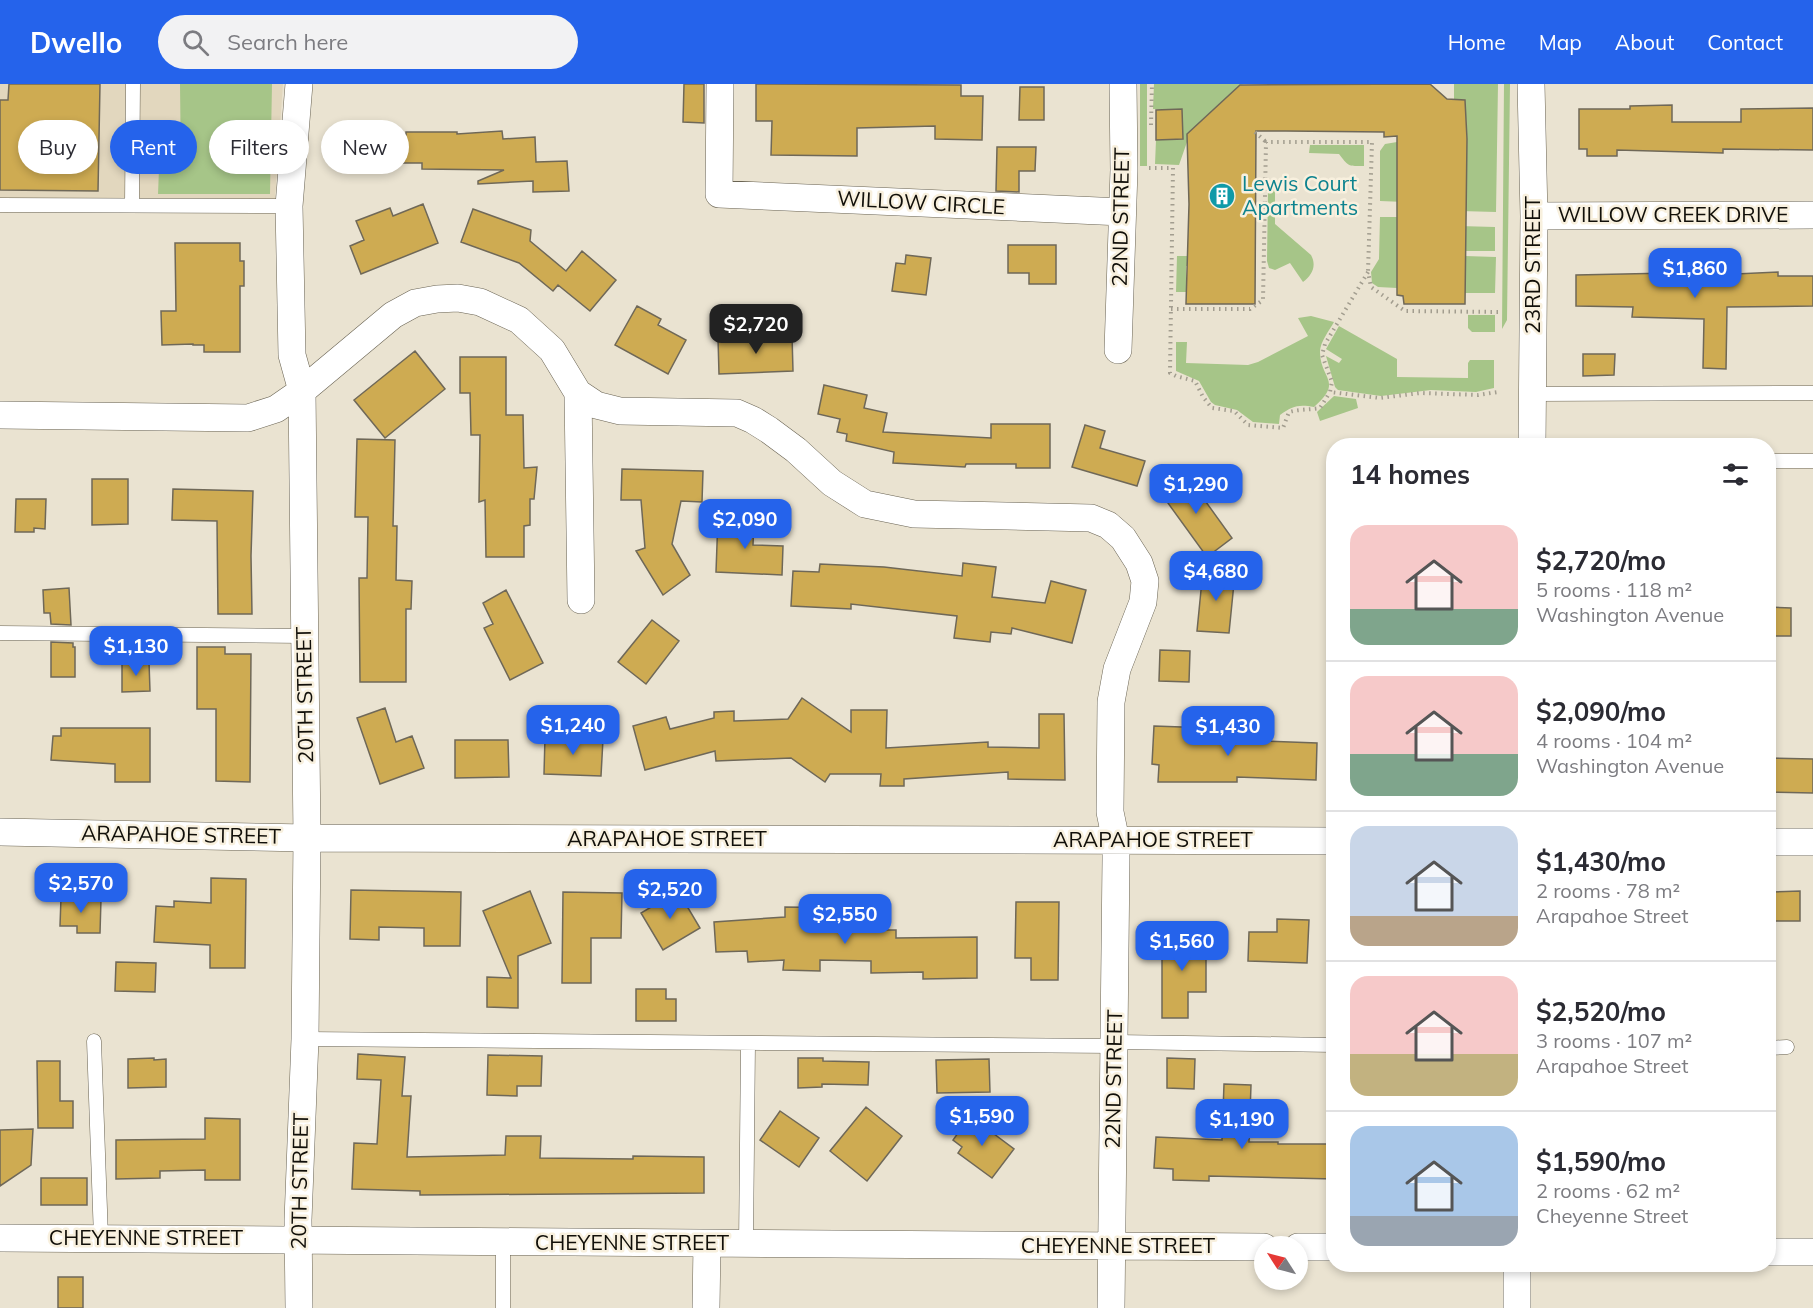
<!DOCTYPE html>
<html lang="en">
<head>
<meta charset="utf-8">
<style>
	:root { --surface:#fff; --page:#f2f2f3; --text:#2b2b33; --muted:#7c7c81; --line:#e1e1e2; --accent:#2563eb }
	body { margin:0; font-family:Mulish,sans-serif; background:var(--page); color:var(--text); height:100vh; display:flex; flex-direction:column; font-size:22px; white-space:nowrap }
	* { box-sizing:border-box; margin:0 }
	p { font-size:20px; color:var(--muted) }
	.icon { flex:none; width:33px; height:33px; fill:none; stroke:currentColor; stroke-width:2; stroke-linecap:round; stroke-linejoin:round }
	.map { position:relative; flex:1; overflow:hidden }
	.side { position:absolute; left:1326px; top:354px; width:450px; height:834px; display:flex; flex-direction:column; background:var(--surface); border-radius:24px; box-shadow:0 3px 9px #0003 }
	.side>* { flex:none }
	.guide { position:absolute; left:18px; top:36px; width:570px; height:54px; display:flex; gap:12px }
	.needle { width:39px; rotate:306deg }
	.buttons { position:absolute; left:1254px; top:1152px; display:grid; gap:12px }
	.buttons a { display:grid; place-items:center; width:54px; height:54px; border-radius:50%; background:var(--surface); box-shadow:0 3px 9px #0003; font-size:30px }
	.price { position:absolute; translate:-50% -51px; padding:0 14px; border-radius:12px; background:var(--accent); color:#fff; font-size:20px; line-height:39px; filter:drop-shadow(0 2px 3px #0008) }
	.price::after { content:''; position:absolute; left:50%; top:36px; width:18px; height:14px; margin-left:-9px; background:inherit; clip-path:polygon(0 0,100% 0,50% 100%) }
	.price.active { background:#222; color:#fff }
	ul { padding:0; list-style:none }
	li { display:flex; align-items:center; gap:18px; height:150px; padding:0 24px }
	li+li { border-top:2px solid var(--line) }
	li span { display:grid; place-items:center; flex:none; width:168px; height:120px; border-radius:18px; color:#555 }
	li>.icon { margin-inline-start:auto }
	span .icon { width:72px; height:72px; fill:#fffc; stroke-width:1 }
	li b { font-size:26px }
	h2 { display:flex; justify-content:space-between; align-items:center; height:72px; padding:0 24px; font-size:26px }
	.tag { padding:0 21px; border-radius:27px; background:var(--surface); box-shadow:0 3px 9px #0003; font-size:21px; line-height:54px }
	.tag.active { background:var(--accent); color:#fff }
	header { display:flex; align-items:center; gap:36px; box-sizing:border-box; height:84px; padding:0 30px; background:var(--accent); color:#fff }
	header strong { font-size:28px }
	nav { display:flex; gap:33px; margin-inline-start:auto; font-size:21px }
	.search { width:420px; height:54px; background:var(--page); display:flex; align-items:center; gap:15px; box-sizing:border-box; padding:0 21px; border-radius:33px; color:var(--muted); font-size:22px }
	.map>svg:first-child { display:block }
	.built { fill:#e2d7be }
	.green { fill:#a6c588 }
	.building { fill:#ceab52; stroke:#6f6858; stroke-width:1.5 }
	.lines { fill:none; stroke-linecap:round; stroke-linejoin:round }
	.lane-casing { stroke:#696353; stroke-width:15 }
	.street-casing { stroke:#696353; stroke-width:28 }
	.path { stroke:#a29d8f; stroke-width:4; stroke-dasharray:1.5 4.5; stroke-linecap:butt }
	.lane { stroke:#fff; stroke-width:14 }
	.street { stroke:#fff; stroke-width:27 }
	.labels { text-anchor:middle; stroke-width:5; stroke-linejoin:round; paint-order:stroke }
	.culture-label { font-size:21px; fill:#0d838f; stroke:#f8f0de; text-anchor:start }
	.street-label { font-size:21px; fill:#110f09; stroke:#f8f0de }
</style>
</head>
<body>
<header>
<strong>Dwello</strong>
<div class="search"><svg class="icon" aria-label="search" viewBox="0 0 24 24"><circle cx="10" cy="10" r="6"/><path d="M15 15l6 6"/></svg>Search here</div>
<nav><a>Home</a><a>Map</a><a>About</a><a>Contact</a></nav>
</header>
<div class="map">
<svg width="1813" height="1224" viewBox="0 0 1813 1224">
	<rect width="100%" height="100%" fill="#eae3d1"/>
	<path class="built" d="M 0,0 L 283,0 L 275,115 L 267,119 L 0,114 Z"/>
	<path class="green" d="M 180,0 L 272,0 L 270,110 L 158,110 L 159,85 L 181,85 Z
		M 1140,0 L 1147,0 L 1147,82 L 1140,82 Z
		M 1154,0 L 1244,0 L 1240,1 L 1215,24 L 1187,58 L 1179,81 L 1155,80 L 1156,56 L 1183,55 L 1182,26 L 1153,25 Z
		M 1454,0 L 1498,0 L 1496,128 L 1460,127 L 1467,52 L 1465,16 L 1454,15 Z
		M 1504,0 L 1510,0 L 1507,236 L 1502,245 Z
		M 1397,58 L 1405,118 L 1380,117 L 1380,67 L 1385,60 Z
		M 1310,61 L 1364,61 L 1364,82 C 1348,82 1349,83 1339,70 L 1309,69 Z
		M 1275,106 L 1275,140 L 1311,171 C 1317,182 1312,191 1303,198 L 1290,179 L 1275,186 L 1269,184 L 1267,177 L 1268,107 Z
		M 1380,133 L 1397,133 L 1397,204 L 1378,203 L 1372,199 L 1371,188 L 1379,175 Z
		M 1459,142 L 1495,143 L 1495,167 L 1465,167 Z
		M 1177,172 L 1195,172 L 1196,182 L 1186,182 L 1186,208 L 1176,208 Z
		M 1465,172 L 1496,173 L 1495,209 L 1465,209 L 1466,182 L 1457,182 Z
		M 1468,231 L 1495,231 L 1495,248 L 1472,248 L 1468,244 Z
		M 1311,232 L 1334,238 C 1329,247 1320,258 1320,268 C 1320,295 1344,297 1314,323 C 1299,320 1292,322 1280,331 L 1279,340 L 1253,338 L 1237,326 L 1215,321 L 1211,318 L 1199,297 L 1176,287 L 1176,258 L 1187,258 L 1186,279 L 1248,281 L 1258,278 L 1308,252 L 1298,234 Z
		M 1339,242 L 1397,275 L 1397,293 L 1468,294 L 1468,279 L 1470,276 L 1494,276 L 1494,304 L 1476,308 L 1431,306 L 1381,312 L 1338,306 L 1335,303 L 1326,272 L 1339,279 L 1342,275 L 1326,265 Z
		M 1334,312 L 1356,315 L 1358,324 L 1320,337 L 1317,328 Z"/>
	<path class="building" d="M 9,0 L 100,0 L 98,107 L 0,106 L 0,16 L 8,16 Z
		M 684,0 L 704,0 L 704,39 L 683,38 Z
		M 756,0 L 961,1 L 961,12 L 983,12 L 982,56 L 935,55 L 935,42 L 857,44 L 857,72 L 771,71 L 772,37 L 756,37 Z
		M 1430,0 L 1447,15 L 1465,16 L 1467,55 L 1465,220 L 1404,220 L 1403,212 L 1397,211 L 1397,52 L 1384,53 L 1384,48 L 1286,47 L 1256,47 L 1255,220 L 1186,220 L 1189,120 L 1187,50 L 1240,1 Z
		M 1020,3 L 1044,3 L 1044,36 L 1019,36 Z
		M 1672,21 L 1672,38 L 1741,38 L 1741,25 L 1813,24 L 1813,66 L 1723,65 L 1723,69 L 1617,66 L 1617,72 L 1587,72 L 1587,65 L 1579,65 L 1579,25 L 1630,25 L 1630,22 Z
		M 1182,25 L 1183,55 L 1156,56 L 1156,26 Z
		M 502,47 L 503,55 L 535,53 L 536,78 L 567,77 L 569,107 L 533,108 L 533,97 L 478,100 L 478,97 L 504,86 L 422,85 L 422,79 L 383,79 L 383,88 L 356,88 L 357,50 L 406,51 L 406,48 L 457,48 L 457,50 Z
		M 997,63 L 1036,63 L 1035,87 L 1019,87 L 1019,108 L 996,107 Z
		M 423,120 L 438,159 L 361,190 L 350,162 L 364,156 L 356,137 L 390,124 L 393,132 Z
		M 473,125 L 531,146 L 530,157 L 566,187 L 582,167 L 616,196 L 590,227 L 558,201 L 553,207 L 519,179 L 461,158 Z
		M 175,159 L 240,159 L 240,177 L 244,177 L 244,202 L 240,202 L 240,268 L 204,268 L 204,261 L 193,261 L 193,260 L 162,261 L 161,227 L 176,227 Z
		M 1008,161 L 1056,161 L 1056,200 L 1029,200 L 1029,189 L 1008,189 Z
		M 906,171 L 931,174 L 926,211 L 892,207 L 896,179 L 905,180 Z
		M 1778,188 L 1778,192 L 1813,192 L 1813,222 L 1727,223 L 1726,285 L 1703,284 L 1704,235 L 1632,233 L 1633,223 L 1576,222 L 1576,191 L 1671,189 L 1671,193 Z
		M 637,222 L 661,235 L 658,241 L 686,256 L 668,290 L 615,261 Z
		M 792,251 L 793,287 L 719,290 L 718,254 Z
		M 415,267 L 445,305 L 385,354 L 354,316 Z
		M 1583,270 L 1615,270 L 1614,291 L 1583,292 Z
		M 460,273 L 506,273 L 506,331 L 523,331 L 524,384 L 537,383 L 534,415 L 530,415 L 530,441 L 524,442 L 524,473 L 486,473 L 485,416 L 479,418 L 480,351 L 471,351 L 470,309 L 460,309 Z
		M 824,301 L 867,311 L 864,324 L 887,329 L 883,348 L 991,354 L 991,340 L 1050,340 L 1050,384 L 1016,384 L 1016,380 L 966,380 L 965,383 L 893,379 L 894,368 L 846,357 L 847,350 L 837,348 L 840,335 L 818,330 Z
		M 1085,341 L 1105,347 L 1100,364 L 1145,377 L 1137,402 L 1072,383 Z
		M 357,355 L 395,356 L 393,442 L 397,442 L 396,496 L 412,497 L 411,525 L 406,525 L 406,598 L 360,598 L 359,494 L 367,494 L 368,433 L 355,433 Z
		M 622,385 L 703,387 L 702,418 L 681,417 L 672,460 L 690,491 L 663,511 L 636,467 L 645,464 L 641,416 L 621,416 Z
		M 1185,389 L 1232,454 L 1207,473 L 1160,408 Z
		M 92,395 L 128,395 L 128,440 L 92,441 Z
		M 173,405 L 253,407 L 251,472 L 252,530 L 218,530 L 217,437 L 172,436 Z
		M 16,415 L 46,415 L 45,445 L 34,444 L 34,448 L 15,448 Z
		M 718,433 L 754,434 L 753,461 L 783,462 L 782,491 L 716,488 Z
		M 963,479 L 996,483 L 992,513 L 1045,519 L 1051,497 L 1086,506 L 1072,559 L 1012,544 L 1011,550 L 991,548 L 990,558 L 954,554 L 957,532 L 851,520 L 851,525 L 791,522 L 793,487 L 819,488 L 820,480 L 884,483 L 962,492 Z
		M 1203,486 L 1235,489 L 1229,549 L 1197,547 Z
		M 69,504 L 71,541 L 51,540 L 50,529 L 44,529 L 43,506 Z
		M 506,506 L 543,579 L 510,596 L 484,544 L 493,540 L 483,519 Z
		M 1768,523 L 1791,524 L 1791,552 L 1768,552 Z
		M 652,536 L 679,557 L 646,600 L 618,578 Z
		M 51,558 L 73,559 L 73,563 L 75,563 L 75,593 L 51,593 Z
		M 197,563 L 225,563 L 225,570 L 251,570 L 250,698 L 216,697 L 216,625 L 197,625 Z
		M 1160,566 L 1190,567 L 1189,598 L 1159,597 Z
		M 149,578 L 150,607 L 122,608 L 122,579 Z
		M 802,614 L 851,648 L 851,626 L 887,626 L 886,664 L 988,658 L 988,663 L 1039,664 L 1039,630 L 1064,630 L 1065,696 L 1008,695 L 1008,688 L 904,695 L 904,702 L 880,702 L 881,690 L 830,690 L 825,698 L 791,674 L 716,677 L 715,667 L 645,686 L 633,642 L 666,633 L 670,645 L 714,634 L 714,628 L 734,627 L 734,637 L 788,635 Z
		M 385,624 L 396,658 L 412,652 L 424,684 L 380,700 L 357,634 Z
		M 1154,642 L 1237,645 L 1237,656 L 1317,659 L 1316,696 L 1237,693 L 1237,698 L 1158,698 L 1159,681 L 1152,680 Z
		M 61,644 L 150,644 L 150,698 L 115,698 L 115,680 L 51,676 L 53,652 L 61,652 Z
		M 545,653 L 603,655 L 601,692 L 544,690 Z
		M 455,656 L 508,656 L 509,693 L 455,694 Z
		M 1768,674 L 1813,675 L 1813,709 L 1768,708 Z
		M 211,794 L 246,795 L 245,884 L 210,884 L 210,861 L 154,858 L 156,822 L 174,823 L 174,817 L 211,819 Z
		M 351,806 L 461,808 L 460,862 L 424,862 L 424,844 L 379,843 L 379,856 L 350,855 Z
		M 530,807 L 551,859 L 518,872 L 518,924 L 487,923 L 487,893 L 511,894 L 483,827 Z
		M 678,807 L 700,844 L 663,866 L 641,829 Z
		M 1800,807 L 1800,837 L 1772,837 L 1772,808 Z
		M 563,808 L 622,809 L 621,854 L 591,854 L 591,899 L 562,899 Z
		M 61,814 L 101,815 L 100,849 L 77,849 L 77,842 L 60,842 Z
		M 1016,818 L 1059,818 L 1058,896 L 1031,896 L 1031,874 L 1015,874 Z
		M 785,823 L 854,824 L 854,846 L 896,846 L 896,854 L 977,853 L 977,894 L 923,895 L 923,888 L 871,889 L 871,877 L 820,876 L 820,887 L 783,886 L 784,876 L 748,878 L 747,867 L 716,868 L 714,838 L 785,833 Z
		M 1277,835 L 1309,836 L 1307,879 L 1248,877 L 1249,848 L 1277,848 Z
		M 1162,850 L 1206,850 L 1206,908 L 1188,908 L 1188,934 L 1162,934 Z
		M 116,878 L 156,879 L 155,908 L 115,907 Z
		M 636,905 L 666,905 L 666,915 L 676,915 L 676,937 L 636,937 Z
		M 358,970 L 405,973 L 402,1012 L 411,1012 L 407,1073 L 505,1071 L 506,1052 L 541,1052 L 540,1074 L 633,1075 L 633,1072 L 704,1073 L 704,1109 L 420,1111 L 420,1107 L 352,1105 L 354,1059 L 377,1060 L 381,996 L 357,995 Z
		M 488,971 L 542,972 L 541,1002 L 517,1002 L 517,1012 L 487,1011 Z
		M 154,974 L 154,976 L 166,975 L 166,1003 L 128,1004 L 128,975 Z
		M 798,974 L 823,974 L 823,977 L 869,978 L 868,1001 L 822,1000 L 822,1003 L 798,1004 Z
		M 1167,974 L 1195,975 L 1194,1005 L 1167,1004 Z
		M 989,975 L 990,1008 L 937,1009 L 936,976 Z
		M 37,977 L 60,977 L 60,1017 L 73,1017 L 73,1044 L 38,1044 Z
		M 1224,1000 L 1251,1001 L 1249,1058 L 1278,1058 L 1278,1060 L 1334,1060 L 1334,1095 L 1209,1092 L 1209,1097 L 1173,1096 L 1173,1085 L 1154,1084 L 1156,1053 L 1222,1056 Z
		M 866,1023 L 902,1052 L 867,1097 L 830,1067 Z
		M 780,1027 L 819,1054 L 799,1083 L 760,1056 Z
		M 970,1032 L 1014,1065 L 992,1094 L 958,1069 L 962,1063 L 953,1056 Z
		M 205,1034 L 240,1035 L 240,1096 L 205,1096 L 205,1086 L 160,1087 L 160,1094 L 116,1095 L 116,1056 L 205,1055 Z
		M 33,1045 L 31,1081 L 0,1102 L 0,1046 Z
		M 41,1094 L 87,1094 L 87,1121 L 41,1121 Z
		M 58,1193 L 83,1193 L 83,1224 L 58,1224 Z"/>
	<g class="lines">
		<defs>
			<path id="lane" d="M 0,121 L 289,122
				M 132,121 L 133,0
				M 1533,310 L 1813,309
				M 1768,377 L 1813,377
				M 0,549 L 304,552
				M 305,955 L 1115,962
				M 94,957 L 101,1154
				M 1115,958 L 1334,961
				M 1768,964 L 1787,963
				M 746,1160 L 748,959
				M 503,1224 L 503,1158"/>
			<path id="street" d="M 720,0 L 719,110 L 1122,128
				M 1531,0 L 1534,132 L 1532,362
				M 1534,132 L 1813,131
				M 1118,266 L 1124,86 L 1123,0
				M 578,309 L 581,516
				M 0,331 L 248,334 L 276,325 L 302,307 L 393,231 L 415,219 L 437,215 L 458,214 L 480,218 L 519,236 L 552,266 L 578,309 L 596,321 L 620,327 L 737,329 L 753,336 L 769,346 L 796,366 L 832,399 L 865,420 L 914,430 L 1091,434 L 1108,441 L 1123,454 L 1139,479 L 1145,497 L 1143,518 L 1117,585 L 1111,618 L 1110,728 L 1116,757 L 1116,775 L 1111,1224
				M 0,748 L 307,754 L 1334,757
				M 1768,758 L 1813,758
				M 0,1154 L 1264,1163
				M 1298,1163 L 1334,1163
				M 1768,1168 L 1813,1168
				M 299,1224 L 298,1136 L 305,955 L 307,754 L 302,307 L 292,271 L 289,122 L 299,0
				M 706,1224 L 707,1160
				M 1517,1224 L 1517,1180"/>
		</defs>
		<use href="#lane" class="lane-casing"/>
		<use href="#street" class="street-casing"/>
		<path class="path" d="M 1151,41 L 1152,0
			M 1255,48 L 1266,58
			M 1149,84 L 1173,84 L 1170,289 L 1176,292 L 1195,297 L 1203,313 L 1212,324 L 1234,327 L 1248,341 L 1283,344 L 1289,328 C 1300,325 1309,326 1320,324 L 1330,308
			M 1171,225 L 1250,225 L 1263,216 L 1266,58 L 1372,58 L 1368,188
			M 1498,228 L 1405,227 L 1371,203 L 1368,188 L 1325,260 L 1322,271 L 1332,298 L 1330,308 L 1380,314 L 1420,309 L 1478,311 L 1498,308"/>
		<use href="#lane" class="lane"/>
		<use href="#street" class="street"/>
	</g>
	<defs>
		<symbol id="building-disc" viewBox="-11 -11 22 22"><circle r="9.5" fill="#0f9aa8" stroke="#f8f0de"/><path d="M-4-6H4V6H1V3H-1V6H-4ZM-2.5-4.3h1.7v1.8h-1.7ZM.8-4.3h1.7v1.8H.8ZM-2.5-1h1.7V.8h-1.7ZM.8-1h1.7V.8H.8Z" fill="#fff"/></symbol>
	</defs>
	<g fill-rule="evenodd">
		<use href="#building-disc" x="1207" y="97" width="30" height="30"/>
	</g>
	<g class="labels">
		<g class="culture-label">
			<text x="1242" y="107">Lewis Court<tspan x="1242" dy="24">Apartments</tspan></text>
		</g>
		<g class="street-label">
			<text transform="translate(921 119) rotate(3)" y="7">WILLOW CIRCLE</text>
			<text x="1673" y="138">WILLOW CREEK DRIVE</text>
			<text transform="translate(1121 133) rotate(-89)" y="7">22ND STREET</text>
			<text transform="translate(1533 181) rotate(-90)" y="7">23RD STREET</text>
			<text transform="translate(305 611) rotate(-91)" y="7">20TH STREET</text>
			<text transform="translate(181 751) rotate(1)" y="7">ARAPAHOE STREET</text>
			<text x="667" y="762">ARAPAHOE STREET</text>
			<text x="1153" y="763">ARAPAHOE STREET</text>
			<text transform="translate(1114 995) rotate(-89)" y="7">22ND STREET</text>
			<text transform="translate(300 1097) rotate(-89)" y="7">20TH STREET</text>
			<text x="146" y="1161">CHEYENNE STREET</text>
			<text x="632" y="1166">CHEYENNE STREET</text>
			<text x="1118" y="1169">CHEYENNE STREET</text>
		</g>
	</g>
</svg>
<div class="buttons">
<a><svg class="needle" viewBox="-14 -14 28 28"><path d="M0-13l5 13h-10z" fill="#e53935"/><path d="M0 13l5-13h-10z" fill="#7c7c81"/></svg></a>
</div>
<b class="price" style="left:1695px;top:215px">$1,860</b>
<b class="price active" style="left:756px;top:271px">$2,720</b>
<b class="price" style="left:1196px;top:431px">$1,290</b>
<b class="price" style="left:745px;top:466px">$2,090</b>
<b class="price" style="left:1216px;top:518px">$4,680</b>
<b class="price" style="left:136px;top:593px">$1,130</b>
<b class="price" style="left:573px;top:672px">$1,240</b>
<b class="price" style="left:1228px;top:673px">$1,430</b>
<b class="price" style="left:81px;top:830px">$2,570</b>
<b class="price" style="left:670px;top:836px">$2,520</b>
<b class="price" style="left:845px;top:861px">$2,550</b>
<b class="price" style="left:1182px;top:888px">$1,560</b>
<b class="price" style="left:982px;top:1063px">$1,590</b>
<b class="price" style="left:1242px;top:1066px">$1,190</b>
<div class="guide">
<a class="tag">Buy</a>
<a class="tag active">Rent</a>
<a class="tag">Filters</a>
<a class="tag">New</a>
</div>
<section class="side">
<h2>14 homes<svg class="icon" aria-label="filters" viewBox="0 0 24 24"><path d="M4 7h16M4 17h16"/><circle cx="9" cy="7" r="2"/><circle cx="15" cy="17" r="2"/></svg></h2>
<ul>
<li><span style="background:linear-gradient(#f6c9c9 70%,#7fa58c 0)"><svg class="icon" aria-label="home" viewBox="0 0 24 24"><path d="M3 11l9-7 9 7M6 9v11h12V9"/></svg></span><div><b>$2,720/mo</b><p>5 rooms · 118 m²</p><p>Washington Avenue</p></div></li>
<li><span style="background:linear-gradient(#f6c9c9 65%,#7fa58c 0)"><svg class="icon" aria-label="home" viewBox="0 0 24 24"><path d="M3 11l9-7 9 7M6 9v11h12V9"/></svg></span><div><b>$2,090/mo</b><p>4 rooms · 104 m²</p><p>Washington Avenue</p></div></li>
<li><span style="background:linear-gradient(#c9d6e8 75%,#b9a48a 0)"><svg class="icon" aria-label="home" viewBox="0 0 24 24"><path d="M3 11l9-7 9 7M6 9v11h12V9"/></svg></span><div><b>$1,430/mo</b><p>2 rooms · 78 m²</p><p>Arapahoe Street</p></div></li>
<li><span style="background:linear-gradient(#f6c9c9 65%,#c2b280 0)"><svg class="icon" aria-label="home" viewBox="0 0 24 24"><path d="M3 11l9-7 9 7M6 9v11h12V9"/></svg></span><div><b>$2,520/mo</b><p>3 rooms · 107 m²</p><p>Arapahoe Street</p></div></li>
<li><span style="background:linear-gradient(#a9c7e8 75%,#9aa5b1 0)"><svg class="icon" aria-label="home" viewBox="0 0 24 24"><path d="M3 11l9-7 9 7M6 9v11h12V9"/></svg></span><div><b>$1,590/mo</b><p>2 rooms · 62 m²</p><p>Cheyenne Street</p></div></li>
</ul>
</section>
</div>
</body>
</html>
